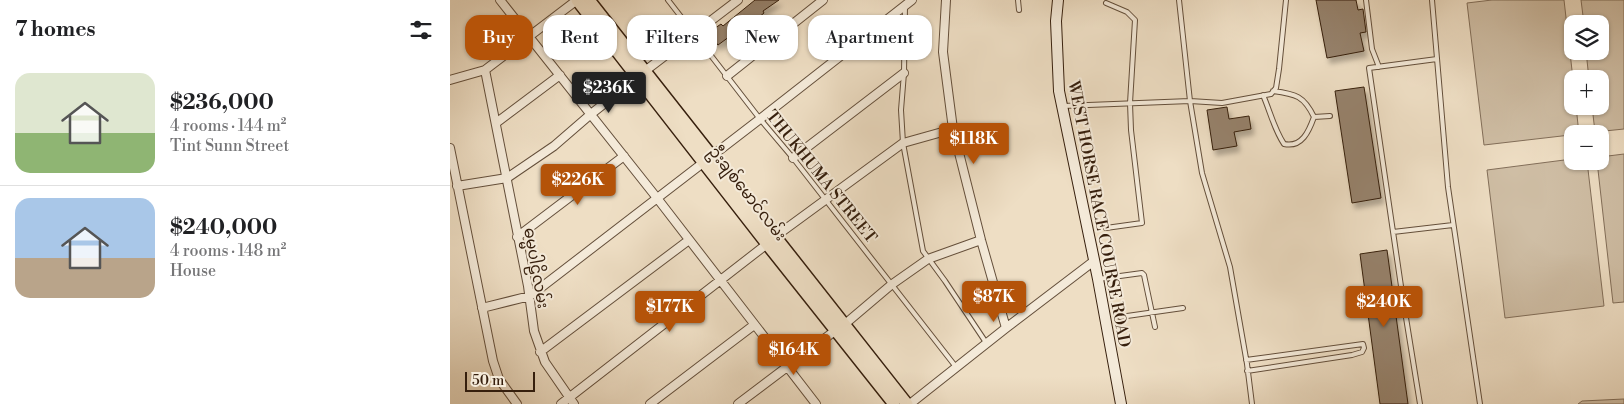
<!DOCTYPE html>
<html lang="en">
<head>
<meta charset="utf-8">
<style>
	:root { --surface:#fff; --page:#f6f6f6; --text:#202124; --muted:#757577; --line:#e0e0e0; --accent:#b45309 }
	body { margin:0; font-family:"Libre Bodoni","Noto Sans Myanmar",serif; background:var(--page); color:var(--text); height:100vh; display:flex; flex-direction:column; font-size:19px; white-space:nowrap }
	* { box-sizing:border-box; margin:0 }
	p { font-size:16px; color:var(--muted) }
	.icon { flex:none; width:28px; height:28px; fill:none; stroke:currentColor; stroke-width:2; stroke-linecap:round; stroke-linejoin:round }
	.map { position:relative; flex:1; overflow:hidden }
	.panel { display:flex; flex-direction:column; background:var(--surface); width:450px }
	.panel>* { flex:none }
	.guide { position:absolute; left:15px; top:15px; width:475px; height:45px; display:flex; gap:10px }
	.controls { position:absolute; left:1114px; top:15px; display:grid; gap:10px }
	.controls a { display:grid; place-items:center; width:45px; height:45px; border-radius:10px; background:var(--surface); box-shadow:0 1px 4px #0004; font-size:25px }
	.scale { position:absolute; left:15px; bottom:12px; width:70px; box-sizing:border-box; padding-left:5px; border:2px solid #361f0d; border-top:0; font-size:14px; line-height:18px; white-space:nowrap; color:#361f0d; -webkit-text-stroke:4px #f4ead9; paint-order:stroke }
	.price { position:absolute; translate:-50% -42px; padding:0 11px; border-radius:5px; background:var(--accent); color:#fff; font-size:16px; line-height:32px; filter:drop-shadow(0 1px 2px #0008) }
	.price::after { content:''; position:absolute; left:50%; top:30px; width:15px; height:11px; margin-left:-8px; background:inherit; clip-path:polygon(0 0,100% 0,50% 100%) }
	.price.selected { background:#222; color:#fff }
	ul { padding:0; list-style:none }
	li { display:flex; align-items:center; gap:15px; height:125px; padding:0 15px }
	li+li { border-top:1px solid var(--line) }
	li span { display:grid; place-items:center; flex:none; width:140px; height:100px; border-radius:15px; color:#555 }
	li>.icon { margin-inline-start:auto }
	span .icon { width:60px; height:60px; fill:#fffc; stroke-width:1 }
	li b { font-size:21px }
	h2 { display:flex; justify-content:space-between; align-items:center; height:60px; padding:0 15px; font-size:21px }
	.tag { padding:0 18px; border-radius:15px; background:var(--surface); box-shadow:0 1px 4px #0004; font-size:18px; line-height:45px }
	.tag.selected { background:var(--accent); color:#fff }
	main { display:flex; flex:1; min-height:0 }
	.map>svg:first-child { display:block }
	.green { fill:#cfbea5; stroke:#826e59 }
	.building { fill:#96826c; stroke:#361f0d; filter:url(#shadow) }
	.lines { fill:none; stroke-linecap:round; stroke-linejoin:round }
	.lane-casing { stroke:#644f3b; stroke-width:6 }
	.street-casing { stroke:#644f3b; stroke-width:10 }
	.secondary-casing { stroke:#361f0d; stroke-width:12 }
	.primary-casing { stroke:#361f0d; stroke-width:14 }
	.lane { stroke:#f4ead9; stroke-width:4 }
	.street { stroke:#f4ead9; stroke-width:8 }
	.secondary { stroke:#f4ead9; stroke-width:10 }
	.primary { stroke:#eedec4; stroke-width:11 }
	.labels { text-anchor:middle; stroke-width:4; stroke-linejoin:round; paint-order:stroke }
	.street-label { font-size:16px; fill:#361f0d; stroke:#f4ead9 }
</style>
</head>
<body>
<main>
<section class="panel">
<h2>7 homes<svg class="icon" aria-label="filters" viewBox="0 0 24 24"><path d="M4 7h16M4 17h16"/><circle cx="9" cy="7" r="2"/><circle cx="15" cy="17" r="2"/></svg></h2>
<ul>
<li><span style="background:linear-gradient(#dfe7d0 60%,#8fb573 0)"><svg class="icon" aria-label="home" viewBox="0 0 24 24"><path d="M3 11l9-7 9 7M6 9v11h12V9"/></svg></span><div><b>$236,000</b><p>4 rooms · 144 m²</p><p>Tint Sunn Street</p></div></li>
<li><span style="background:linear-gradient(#a9c7e8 60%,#b9a48a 0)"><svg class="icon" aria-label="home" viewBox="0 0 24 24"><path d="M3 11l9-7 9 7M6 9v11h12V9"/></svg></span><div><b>$240,000</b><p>4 rooms · 148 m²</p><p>House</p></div></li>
</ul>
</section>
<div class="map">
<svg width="1174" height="404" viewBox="0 0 1174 404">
	<defs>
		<filter id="shadow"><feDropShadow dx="3" dy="5.5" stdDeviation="2.5" flood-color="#0004"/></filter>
	</defs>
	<rect width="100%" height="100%" fill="#eedec4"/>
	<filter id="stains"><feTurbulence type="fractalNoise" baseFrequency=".004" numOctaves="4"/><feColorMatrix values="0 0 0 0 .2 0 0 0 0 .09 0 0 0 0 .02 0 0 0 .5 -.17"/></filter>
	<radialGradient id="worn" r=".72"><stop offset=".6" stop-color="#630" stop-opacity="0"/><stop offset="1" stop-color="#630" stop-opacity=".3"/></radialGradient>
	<path class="green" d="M 1042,0 L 1114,0 L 1123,79 L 1122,106 L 1126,106 L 1129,134 L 1034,145 L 1017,3 Z
		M 1131,0 L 1174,0 L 1174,129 L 1145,132 L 1142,106 L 1150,106 L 1150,79 L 1139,79 L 1136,51 L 1150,51 L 1150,24 L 1134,24 Z
		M 1174,154 L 1174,302 L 1163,303 L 1147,161 L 1150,161 L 1150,157 Z
		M 1122,159 L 1122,161 L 1137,161 L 1154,306 L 1055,318 L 1037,170 Z
		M 1174,399 L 1174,404 L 1128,404 L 1132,401 Z"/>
	<path class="building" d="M 305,0 L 329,0 L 313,11 L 314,13 L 292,31 L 292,32 L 285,37 L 283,34 L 268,45 L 258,33 L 271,24 L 273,26 Z
		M 866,0 L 906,0 L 908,10 L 913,9 L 916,32 L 910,33 L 914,51 L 877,58 Z
		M 914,87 L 931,198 L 902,203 L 885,91 Z
		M 777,107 L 779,119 L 799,116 L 801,129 L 784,132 L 787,146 L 763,150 L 757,110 Z
		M 937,250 L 958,404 L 930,404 L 910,254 Z"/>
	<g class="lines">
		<defs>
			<path id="lane" d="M 218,0 L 310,119 L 343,158 L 506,367
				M 568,0 L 569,10
				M 729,0 L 740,101 L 752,173 L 780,267 L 797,364 L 802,404
				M 916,0 L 922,49 L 929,67
				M 982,0 L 998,187 L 1030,404
				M 455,6 L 454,73 L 451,110 L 453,143 L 473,251 L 495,281 L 537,344
				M 813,95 C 820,111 824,129 834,144 C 852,148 859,131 864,117 C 854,96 846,94 823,91
				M 613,106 L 740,101 L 772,103 L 821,94 L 826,88 L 829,69 L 836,0
				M 864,117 L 880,116
				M 656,228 L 692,223 L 681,130 L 680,103 L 685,20 L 677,12 L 656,3
				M 943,232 L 1003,225
				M 648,279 L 692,273 L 694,275 L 705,327
				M 670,317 L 733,308
				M 796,360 L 913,344 L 914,348 L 912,352 L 902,355 L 797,371
				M 970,404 L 952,293 L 919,68 L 987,59"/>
			<path id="street" d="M 50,0 L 207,198 L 366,404
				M 496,0 L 493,52 L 503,129 L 531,240 L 556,328
				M 35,70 L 78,286 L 84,331 L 95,362 L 124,404
				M 195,71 L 288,0
				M 277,76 L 373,0
				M 0,80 L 35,70 L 127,0
				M 46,123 L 110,75
				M 0,148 L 43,361 L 49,379 L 67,404
				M 343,158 L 454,73
				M 7,186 L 57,178 L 104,146 L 141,114 L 188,77
				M 326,236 L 453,143 L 503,129
				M 67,237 L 174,156
				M 32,308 L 80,296 L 310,119 L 462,0
				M 395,324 L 441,285 L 478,259 L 531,240
				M 90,352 L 239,240
				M 111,404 L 317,244
				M 200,404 L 304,325
				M 288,404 L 386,330
				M 460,404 L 556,328 L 644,261"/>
			<path id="secondary" d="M 608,0 L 606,21 L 609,91 L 648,279 L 671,404"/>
			<path id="primary" d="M 127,0 L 317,244 L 444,404
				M 139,0 L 457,404"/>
		</defs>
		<use href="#lane" class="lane-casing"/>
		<use href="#street" class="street-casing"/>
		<use href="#secondary" class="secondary-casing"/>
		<use href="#primary" class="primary-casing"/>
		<use href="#lane" class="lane"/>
		<use href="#street" class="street"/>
		<use href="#secondary" class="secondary"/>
		<use href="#primary" class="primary"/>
	</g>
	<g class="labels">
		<g class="street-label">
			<text transform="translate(372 176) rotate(51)" y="6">THUKHUMA STREET</text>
			<text transform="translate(298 193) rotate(52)" y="6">ဦးချစ်မောင်လမ်း</text>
			<text transform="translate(650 214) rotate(79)" y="6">WEST HORSE RACE COURSE ROAD</text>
			<text transform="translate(87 268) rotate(80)" y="6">ဓမ္မပါဠိလမ်း</text>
		</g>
	</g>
	<rect width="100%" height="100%" filter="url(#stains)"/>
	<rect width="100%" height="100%" fill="url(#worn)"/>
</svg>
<div class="controls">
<a><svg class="icon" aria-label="layers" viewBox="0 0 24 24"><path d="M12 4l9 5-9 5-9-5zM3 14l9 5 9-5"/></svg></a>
<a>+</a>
<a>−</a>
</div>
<div class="scale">50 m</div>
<b class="price selected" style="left:159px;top:114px">$236K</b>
<b class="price" style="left:524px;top:165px">$118K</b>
<b class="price" style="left:128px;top:206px">$226K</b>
<b class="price" style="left:544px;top:323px">$87K</b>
<b class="price" style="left:934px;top:328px">$240K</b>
<b class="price" style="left:220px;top:333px">$177K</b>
<b class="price" style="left:344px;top:376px">$164K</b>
<div class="guide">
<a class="tag selected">Buy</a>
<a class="tag">Rent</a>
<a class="tag">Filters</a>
<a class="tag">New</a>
<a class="tag">Apartment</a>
</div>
</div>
</main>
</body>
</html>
